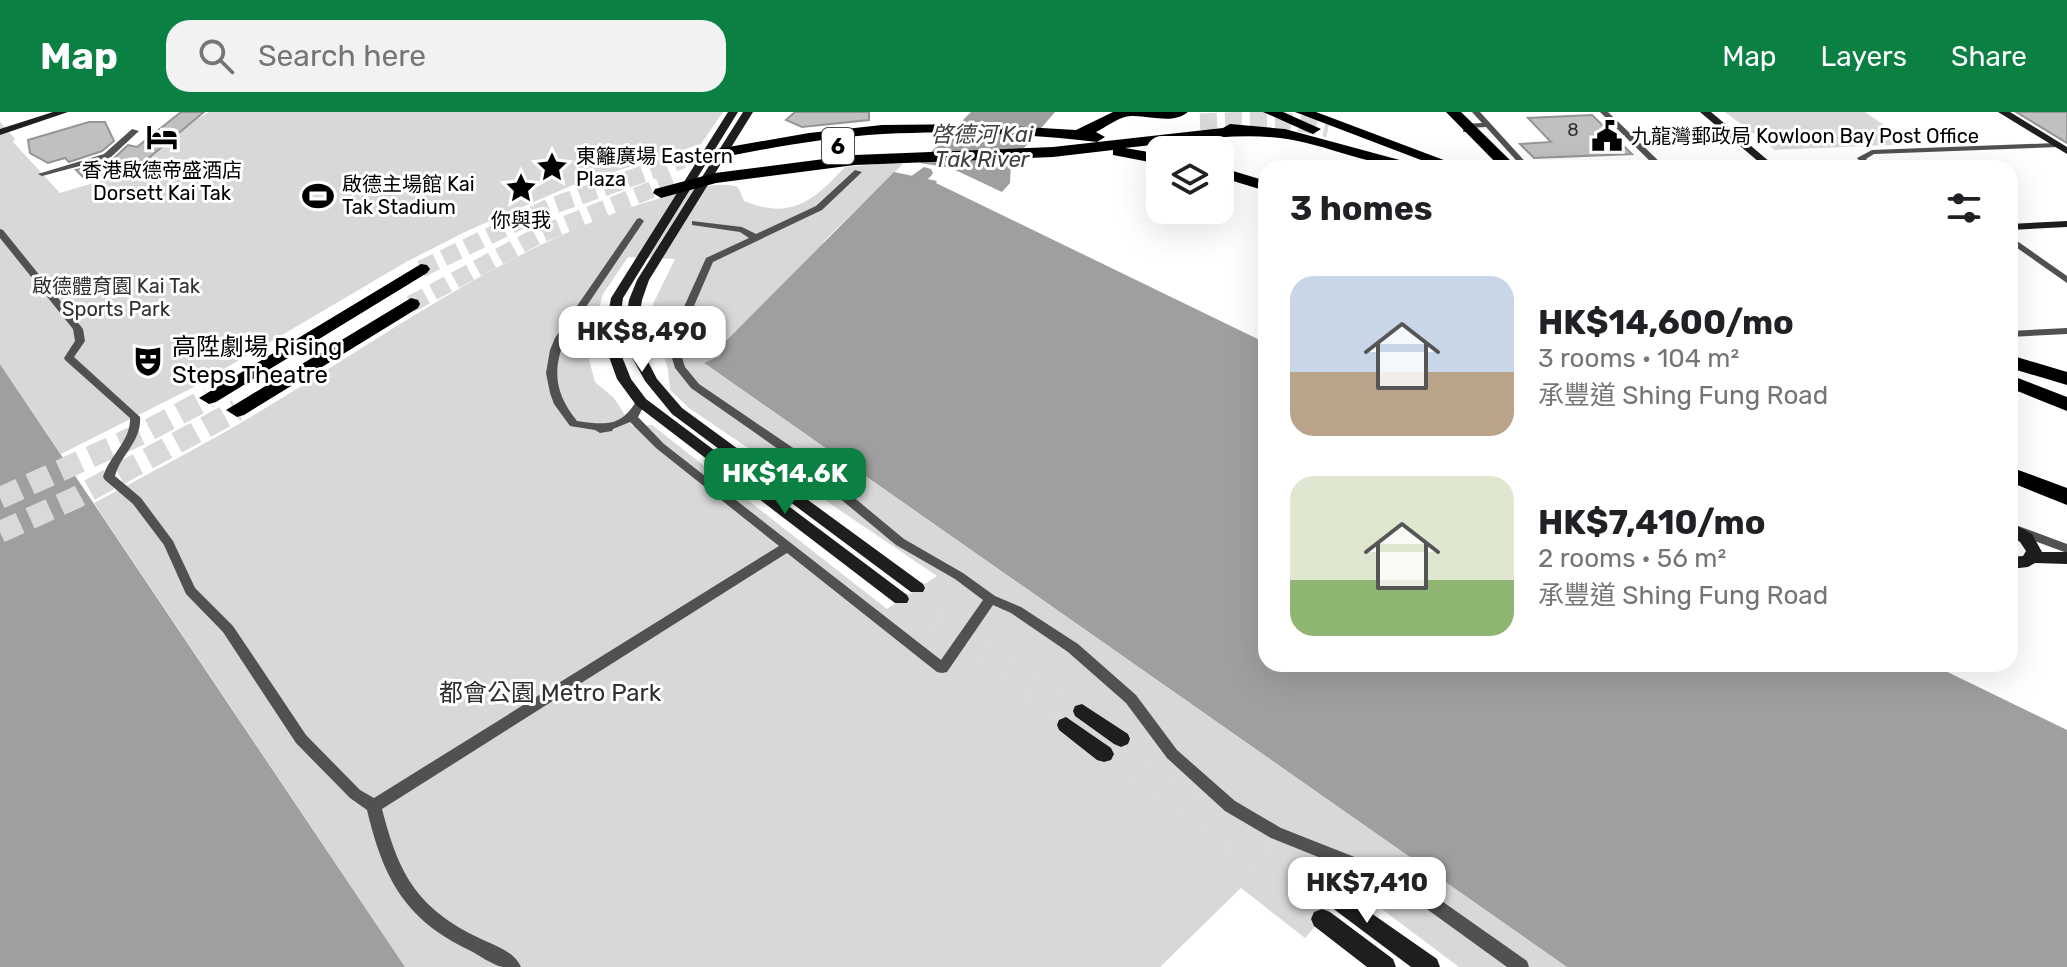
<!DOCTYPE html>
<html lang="en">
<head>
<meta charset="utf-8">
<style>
	:root { --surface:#fff; --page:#f2f2f2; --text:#202124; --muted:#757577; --accent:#0b8043 }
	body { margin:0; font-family:Rubik,"Noto Sans TC",sans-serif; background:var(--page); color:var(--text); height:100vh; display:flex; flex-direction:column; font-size:30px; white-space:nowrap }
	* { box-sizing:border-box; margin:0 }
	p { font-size:26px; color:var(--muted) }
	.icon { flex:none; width:44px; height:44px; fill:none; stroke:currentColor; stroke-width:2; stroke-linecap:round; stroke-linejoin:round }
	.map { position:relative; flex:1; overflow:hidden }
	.side { position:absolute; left:1258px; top:48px; width:760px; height:512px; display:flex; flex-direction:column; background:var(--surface); border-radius:24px; box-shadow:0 8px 32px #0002 }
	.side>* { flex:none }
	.buttons { position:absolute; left:1146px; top:24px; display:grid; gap:16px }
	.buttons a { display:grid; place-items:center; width:88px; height:88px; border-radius:16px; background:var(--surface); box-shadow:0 8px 32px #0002; font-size:40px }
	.price { position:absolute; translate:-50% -68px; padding:0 18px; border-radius:16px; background:#fff; color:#222; font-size:26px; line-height:52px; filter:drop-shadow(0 2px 4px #0008) }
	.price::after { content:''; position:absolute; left:50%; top:48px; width:24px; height:18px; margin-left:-12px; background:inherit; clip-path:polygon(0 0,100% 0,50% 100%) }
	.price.current { background:var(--accent); color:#fff }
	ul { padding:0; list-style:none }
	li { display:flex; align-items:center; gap:24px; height:200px; padding:0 32px }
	li span { display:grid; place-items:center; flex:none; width:224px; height:160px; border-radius:24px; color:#555 }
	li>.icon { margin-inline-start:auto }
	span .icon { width:96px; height:96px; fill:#fffc; stroke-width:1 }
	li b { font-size:34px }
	h2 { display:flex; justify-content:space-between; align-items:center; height:96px; padding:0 32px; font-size:34px }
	header { display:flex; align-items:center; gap:48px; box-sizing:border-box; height:112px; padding:0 40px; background:var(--accent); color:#fff }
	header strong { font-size:38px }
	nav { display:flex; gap:44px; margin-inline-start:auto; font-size:28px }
	.search { width:560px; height:72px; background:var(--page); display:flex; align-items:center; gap:20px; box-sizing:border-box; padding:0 28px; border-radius:24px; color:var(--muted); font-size:30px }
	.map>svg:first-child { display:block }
	.green { fill:#d8d8d8; fill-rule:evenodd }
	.water { fill:#9f9f9f }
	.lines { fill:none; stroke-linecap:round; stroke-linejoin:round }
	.river { fill:#9f9f9f; fill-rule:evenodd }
	.building { fill:#c0c0c0; stroke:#959595; stroke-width:2 }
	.street-tunnel { stroke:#d9d9d9; stroke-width:8; stroke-dasharray:8 4; stroke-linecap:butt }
	.secondary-tunnel-far1 { stroke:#d9d9d9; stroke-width:15; stroke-dasharray:15 7; stroke-linecap:butt }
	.secondary-tunnel { stroke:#d9d9d9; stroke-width:19; stroke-dasharray:19 10; stroke-linecap:butt }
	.highway-tunnel-far1 { stroke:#d9d9d9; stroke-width:17; stroke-dasharray:17 8; stroke-linecap:butt }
	.highway-tunnel { stroke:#d9d9d9; stroke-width:22; stroke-dasharray:22 11; stroke-linecap:butt }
	.street { fill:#515151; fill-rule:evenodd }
	.secondary { fill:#1e1e1e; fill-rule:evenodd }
	.highway { fill:#000; fill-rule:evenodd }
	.labels { text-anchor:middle; stroke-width:6; stroke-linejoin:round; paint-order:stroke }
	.far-number-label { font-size:18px; fill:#303030 }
	.far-poi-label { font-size:20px; fill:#000; stroke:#fff; text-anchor:start }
	.far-park-label { font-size:20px; fill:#2f2f2f; stroke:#fff }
	.far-water-label { font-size:22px; font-style:italic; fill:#404040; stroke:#fff }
	.shield { fill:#fff; stroke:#4c4c4c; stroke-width:2 }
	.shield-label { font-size:22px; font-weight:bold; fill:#000 }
	.poi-label { font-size:24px; fill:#000; stroke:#fff; text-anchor:start }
	.park-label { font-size:24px; fill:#2f2f2f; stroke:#fff }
</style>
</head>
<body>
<header>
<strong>Map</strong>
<div class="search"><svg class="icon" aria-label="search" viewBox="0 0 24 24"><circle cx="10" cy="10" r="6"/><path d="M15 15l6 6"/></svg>Search here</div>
<nav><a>Map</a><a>Layers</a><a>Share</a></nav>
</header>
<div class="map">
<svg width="2067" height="855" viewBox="0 0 2067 855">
	<rect width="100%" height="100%" fill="#fff"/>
	<path class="green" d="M 209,0 L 723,0 L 701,32 L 573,73 L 467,119 L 406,150 L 192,276 L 61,342 L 0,252 L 0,10 L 15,27 L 13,30 L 60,81 L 133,59 L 194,9 Z
		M 1725,0 L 1865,0 L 1911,32 L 1775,38 Z
		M 890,51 L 903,52 L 823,130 L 824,133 L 720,244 L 705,252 L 1567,855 L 1459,855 L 1351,774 L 1305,826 L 1241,776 L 1160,855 L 405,855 L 94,391 C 148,362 202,334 254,303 C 386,224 529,118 679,81 C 698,76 719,69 738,75 L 744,89 C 792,109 815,87 845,55 ZM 628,145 L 675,147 L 653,192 L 651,214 L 658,226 L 668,257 L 670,278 L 689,296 L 937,464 L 887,497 L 652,313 L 632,314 L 614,286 L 595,270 L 587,240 L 603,182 Z"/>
	<path class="water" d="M 971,0 L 1055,0 L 1011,51 L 1010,71 L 1002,80 L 951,56 L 920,51 Z
		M 894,60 L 937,69 L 936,71 L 1266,231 L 1266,552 L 1931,552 L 2067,618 L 2067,855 L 1567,855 L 704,251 L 720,244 L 725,230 Z
		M 0,252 L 405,855 L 0,855 Z"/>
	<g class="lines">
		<path class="river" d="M 924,55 L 931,57 L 933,61 C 928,69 922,71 912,69 L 910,65 Z"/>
	</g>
	<path class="building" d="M 181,0 L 204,0 L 133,59 L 86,68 L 76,58 L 111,49 L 128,33 L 137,35 Z
		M 795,0 L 869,0 L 869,8 L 802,15 L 786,8 Z
		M 2016,0 L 2067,0 L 2067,31 Z
		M 1592,3 L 1632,42 L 1534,46 L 1520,32 L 1551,30 L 1528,6 Z
		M 89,10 L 105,10 L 114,29 L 102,39 L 69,50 L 65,46 L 48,51 L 30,41 L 28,28 Z"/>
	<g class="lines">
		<path class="street-tunnel" d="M 640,109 L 695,111"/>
		<path class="secondary-tunnel-far1" d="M 917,476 L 938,492
			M 901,487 L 907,492"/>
		<path class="secondary-tunnel" d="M 905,490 L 1066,613
			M 935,490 L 1082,599
			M 1121,627 L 1338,788
			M 1104,642 L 1322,807"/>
		<path class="highway-tunnel-far1" d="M 1200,10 L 1276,7 L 1328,17
			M 421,157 L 549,95 L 683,48
			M 411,192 L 539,123 L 673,69"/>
		<path class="highway-tunnel" d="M 0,386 L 143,321 L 209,286
			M 0,420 L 75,386 L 237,298"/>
		<path class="street" d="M 1472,0 L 1480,0 L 1531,56 L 1523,56 L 1486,15 L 1470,16 L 1469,20 L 1463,20 L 1464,12 L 1482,11 Z
			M 1600,0 L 1608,0 L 1666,56 L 1657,56 Z
			M 132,17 L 139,19 L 110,46 L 42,64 L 38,62 L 104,42 Z
			M 2056,31 L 2060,33 L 2059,35 L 1874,42 L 1866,47 L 1874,56 L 1866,56 L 1857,46 L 1872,38 Z
			M 855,58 L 862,60 L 822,98 L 713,150 L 680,226 L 679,236 L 685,255 L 699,272 L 799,340 L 904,427 L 963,461 L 995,484 L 1021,495 L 1078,532 L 1136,583 L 1177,638 L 1235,689 L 1281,716 L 1385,757 L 1436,785 L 1527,849 L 1529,855 L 1507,855 L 1424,795 L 1373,767 L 1271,726 L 1225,699 L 1167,646 L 1126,591 L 1068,540 L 1011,501 L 993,493 L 947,560 L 942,561 L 937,560 L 787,441 L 382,697 C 398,759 415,794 475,824 C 490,832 514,838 521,855 C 516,855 508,855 503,855 C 492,853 479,843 469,838 C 404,807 383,765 367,698 L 350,686 L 296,631 L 223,520 L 186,482 L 164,433 L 133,392 L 105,368 L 103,365 C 109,344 131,329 130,306 L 65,248 L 64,246 L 75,229 L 73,217 L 0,126 L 0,117 L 3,118 L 83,217 L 85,229 L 74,245 L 140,305 C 142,329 121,342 115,364 L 141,386 L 173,429 L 195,476 L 233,514 L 306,623 L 360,678 L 374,686 L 779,434 L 656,336 L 630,310 L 613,317 L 612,319 L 600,321 L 595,318 L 570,314 L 554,292 L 550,281 L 546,261 L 550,238 L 555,226 L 637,107 L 640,106 L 644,109 L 565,226 C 552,260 555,281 577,309 C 607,313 621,315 637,288 L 645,288 L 646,290 L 638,305 L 664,332 L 941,548 L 983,488 L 955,467 L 896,433 L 791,346 L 691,276 L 675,256 L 669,236 L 670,226 L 706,146 L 749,126 L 740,120 L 692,113 L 692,109 L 742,115 L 756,122 L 816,94 Z
			M 2010,124 L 2067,164 L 2067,171 L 2010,131 Z
			M 2067,216 L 2067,222 L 2010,225 L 2010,219 Z
			M 2010,411 L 2067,432 L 2067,441 L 2010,420 Z"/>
		<path class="secondary" d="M 53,0 L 68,0 L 0,23 L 0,17 Z
			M 728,0 L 738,0 L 623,186 L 619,214 L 621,242 L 631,267 L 646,287 L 907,483 L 909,487 L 907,491 L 895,491 L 636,293 L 617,267 L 608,242 L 606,214 L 611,186 Z
			M 743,0 L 753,0 L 649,168 L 642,188 L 639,207 L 643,240 L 657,267 L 682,296 L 923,472 L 925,476 L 923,480 L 911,480 L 672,302 L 645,269 L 629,240 L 626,207 L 629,188 L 637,168 Z
			M 1700,0 L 1711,0 L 1777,56 L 1766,56 Z
			M 1998,0 L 2010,0 L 2067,35 L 2067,42 Z
			M 2067,109 L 2067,115 L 2010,118 L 2010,112 Z
			M 2010,410 L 2032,422 L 2042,440 L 2067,440 L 2067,452 L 2035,451 L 2028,455 L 2010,457 L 2010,445 L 2023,444 L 2026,439 L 2020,430 L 2010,423 Z
			M 1082,592 L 1128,622 L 1130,627 L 1128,632 L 1121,635 L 1114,632 L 1075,604 L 1073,599 L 1075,594 Z
			M 1066,605 L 1111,636 L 1114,642 L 1111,648 L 1104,650 L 1097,648 L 1059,618 L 1057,613 L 1059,608 Z
			M 1338,778 L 1437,847 L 1440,855 L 1411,855 L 1331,795 L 1327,788 L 1331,781 Z
			M 1322,797 L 1330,800 L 1393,847 L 1396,855 L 1367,855 L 1314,814 L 1311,807 L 1314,800 Z"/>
		<path class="highway" d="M 1113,0 L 1188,0 C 1172,13 1150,3 1131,4 C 1120,4 1106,15 1096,20 L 1105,25 L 1097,30 C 1027,22 954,18 883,22 C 816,26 749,40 683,53 L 675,48 L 683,43 L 809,21 L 882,13 L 974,12 L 1076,18 Z
			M 1263,0 L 1283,0 L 1321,17 L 1313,22 L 1308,20 Z
			M 1295,0 L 1316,0 L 1465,56 L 1442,56 Z
			M 1446,0 L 1461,0 L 1518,56 L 1501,56 Z
			M 1230,12 L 1285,17 L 1418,53 L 1420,56 C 1371,56 1328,32 1280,26 C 1229,20 1177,31 1125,36 L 1160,42 L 1160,52 L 1113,43 L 1113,38 L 1053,45 L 855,53 L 716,71 L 661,86 L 653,81 L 655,77 L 715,61 L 855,43 L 1053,35 L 1223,16 Z
			M 1220,55 L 1266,69 L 1266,79 L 1220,65 Z
			M 421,152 L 427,153 L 430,157 L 427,161 L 216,290 L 209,292 L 199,286 Z
			M 411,186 L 418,188 L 420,192 L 418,196 L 244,303 L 237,305 L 226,298 Z
			M 2010,243 L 2067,260 L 2067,273 L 2010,256 Z
			M 2010,263 L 2067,285 L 2067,299 L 2010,276 Z
			M 2010,355 L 2067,376 L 2067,393 L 2010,370 Z"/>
	</g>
	<defs>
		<symbol id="civic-bare" viewBox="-9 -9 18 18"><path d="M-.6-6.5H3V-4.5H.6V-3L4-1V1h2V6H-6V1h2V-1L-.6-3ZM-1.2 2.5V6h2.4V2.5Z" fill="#000" stroke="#fff" stroke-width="2.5" paint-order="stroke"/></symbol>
		<symbol id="hotel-bare" viewBox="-9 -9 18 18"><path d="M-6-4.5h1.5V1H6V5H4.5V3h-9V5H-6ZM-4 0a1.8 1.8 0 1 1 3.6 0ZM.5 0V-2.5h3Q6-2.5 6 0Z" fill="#000" stroke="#fff" stroke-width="2.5" paint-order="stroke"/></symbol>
		<symbol id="sight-bare" viewBox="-9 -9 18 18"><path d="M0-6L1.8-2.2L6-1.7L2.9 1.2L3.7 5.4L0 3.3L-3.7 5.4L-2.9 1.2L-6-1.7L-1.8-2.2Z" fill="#000" stroke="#fff" stroke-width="2.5" paint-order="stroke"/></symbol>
		<symbol id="stadium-bare" viewBox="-9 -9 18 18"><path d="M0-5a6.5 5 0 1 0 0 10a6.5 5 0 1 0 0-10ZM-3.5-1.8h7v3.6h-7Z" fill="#000" stroke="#fff" stroke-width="2.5" paint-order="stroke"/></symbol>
		<symbol id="theatre-bare" viewBox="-9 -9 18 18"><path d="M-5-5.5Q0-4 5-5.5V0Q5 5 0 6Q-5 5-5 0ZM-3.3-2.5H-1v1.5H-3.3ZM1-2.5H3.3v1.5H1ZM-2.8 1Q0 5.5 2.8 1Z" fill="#000" stroke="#fff" stroke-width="2.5" paint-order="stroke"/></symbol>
	</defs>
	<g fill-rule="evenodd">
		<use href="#civic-bare" x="1585" y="2" width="44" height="44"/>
		<use href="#hotel-bare" x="140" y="3" width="44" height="44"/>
		<use href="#sight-bare" x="530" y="33" width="44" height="44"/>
		<use href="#sight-bare" x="499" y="54" width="44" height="44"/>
		<use href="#stadium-bare" x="296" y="62" width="44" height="44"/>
		<use href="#theatre-bare" x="126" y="227" width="44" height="44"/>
	</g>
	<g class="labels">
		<g class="far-number-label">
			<text x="1573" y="24">8</text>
		</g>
		<g class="far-poi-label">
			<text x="1631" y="31">九龍灣郵政局 Kowloon Bay Post Office</text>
			<text x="576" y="51">東籬廣場 Eastern<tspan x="576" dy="23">Plaza</tspan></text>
			<text x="162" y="65" text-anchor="middle">香港啟德帝盛酒店<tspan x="162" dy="23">Dorsett Kai Tak</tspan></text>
			<text x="342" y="79">啟德主場館 Kai<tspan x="342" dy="23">Tak Stadium</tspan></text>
			<text x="521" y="115" text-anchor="middle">你與我</text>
		</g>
		<g class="far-park-label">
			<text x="116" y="181">啟德體育園 Kai Tak<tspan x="116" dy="23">Sports Park</tspan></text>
		</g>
		<g class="far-water-label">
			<text x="982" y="30">啓德河 Kai<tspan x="982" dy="25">Tak River</tspan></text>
		</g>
		<rect class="shield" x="822" y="16" width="32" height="36" rx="6"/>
		<g class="shield-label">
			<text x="838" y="42">6</text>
		</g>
		<g class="poi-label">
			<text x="172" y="243">高陞劇場 Rising<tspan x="172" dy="28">Steps Theatre</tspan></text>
		</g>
		<g class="park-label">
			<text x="550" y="589">都會公園 Metro Park</text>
		</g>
	</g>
</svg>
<div class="buttons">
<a><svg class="icon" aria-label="layers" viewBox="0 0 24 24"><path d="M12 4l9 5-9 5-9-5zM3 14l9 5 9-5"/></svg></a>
</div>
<b class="price" style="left:642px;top:262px">HK$8,490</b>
<b class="price current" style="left:785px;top:404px">HK$14.6K</b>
<b class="price" style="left:1367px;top:813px">HK$7,410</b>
<section class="side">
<h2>3 homes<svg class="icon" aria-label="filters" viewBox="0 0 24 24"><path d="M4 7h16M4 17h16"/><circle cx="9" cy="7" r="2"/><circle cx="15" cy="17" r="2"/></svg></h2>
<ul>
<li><span style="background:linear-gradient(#c9d6e8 60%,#b9a48a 0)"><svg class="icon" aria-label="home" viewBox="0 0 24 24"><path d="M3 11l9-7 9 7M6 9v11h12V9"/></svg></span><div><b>HK$14,600/mo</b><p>3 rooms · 104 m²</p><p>承豐道 Shing Fung Road</p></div></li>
<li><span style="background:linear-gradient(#dfe7d0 65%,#8fb573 0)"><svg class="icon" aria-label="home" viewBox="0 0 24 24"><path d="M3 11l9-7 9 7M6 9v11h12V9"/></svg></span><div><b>HK$7,410/mo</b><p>2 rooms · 56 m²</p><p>承豐道 Shing Fung Road</p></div></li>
</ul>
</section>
</div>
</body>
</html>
